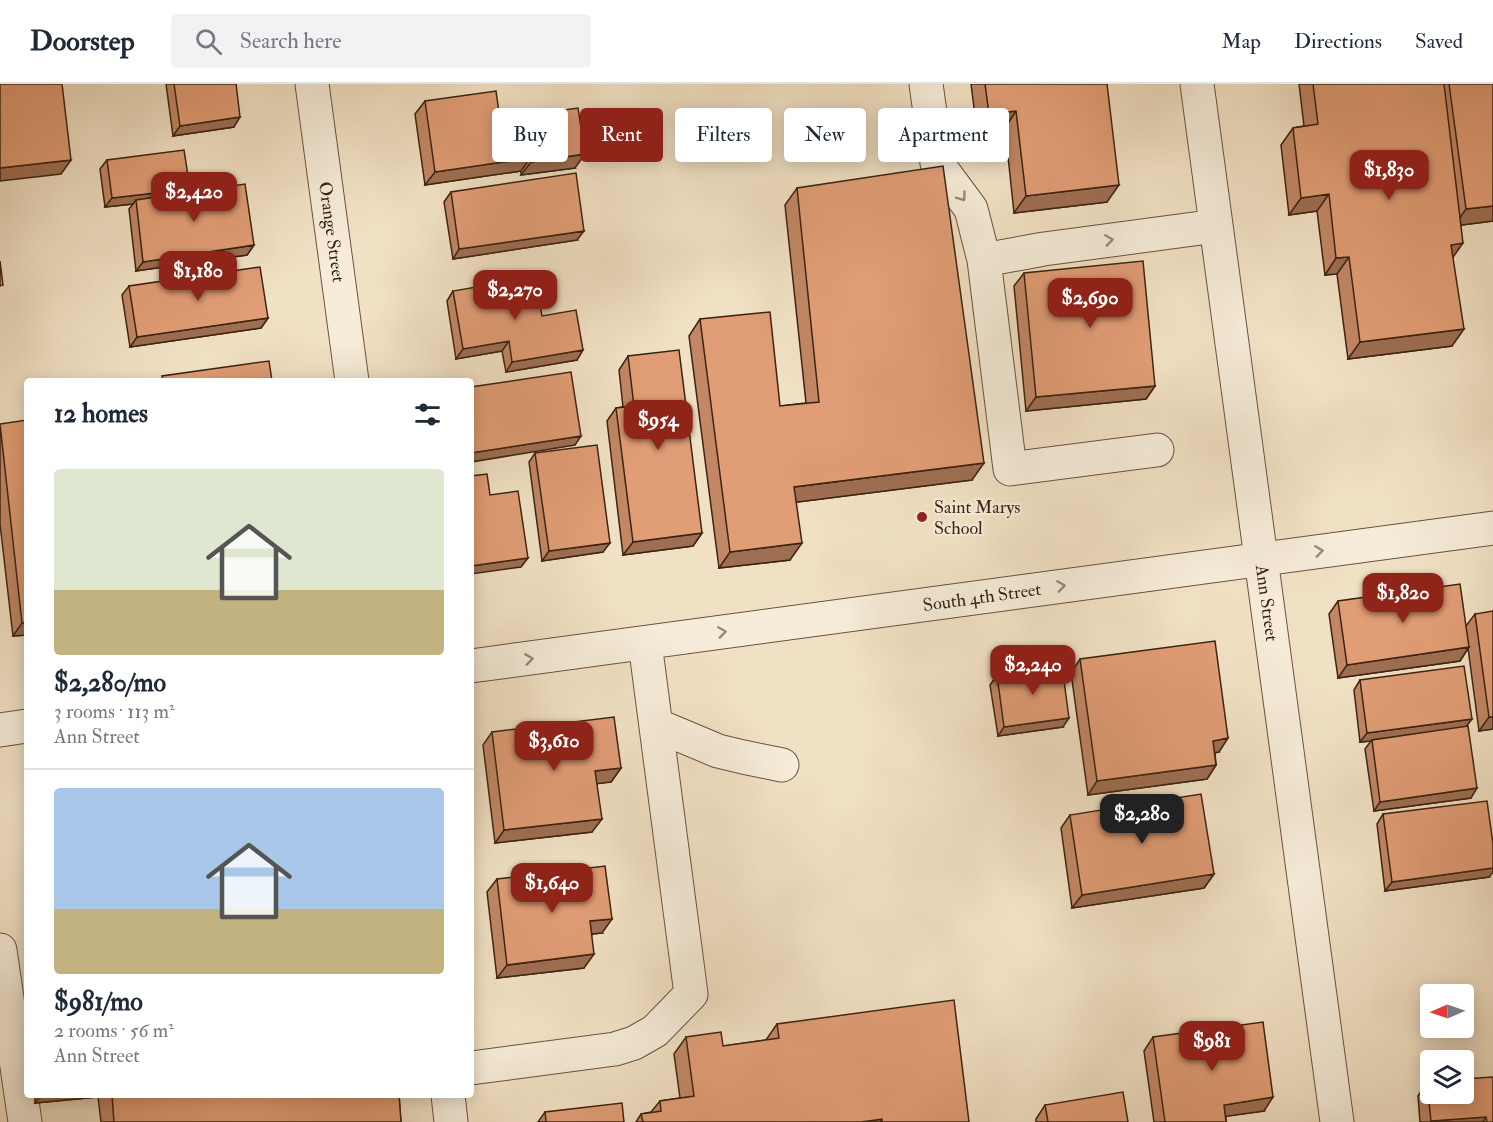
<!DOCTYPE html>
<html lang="en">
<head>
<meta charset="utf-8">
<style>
	:root { --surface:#fff; --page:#f2f2f3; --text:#1f2937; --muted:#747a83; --line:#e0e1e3; --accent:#8f2418 }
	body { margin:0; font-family:"IM FELL Double Pica",serif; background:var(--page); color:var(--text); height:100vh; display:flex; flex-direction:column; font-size:22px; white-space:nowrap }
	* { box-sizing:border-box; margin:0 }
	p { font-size:20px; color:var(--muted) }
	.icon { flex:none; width:33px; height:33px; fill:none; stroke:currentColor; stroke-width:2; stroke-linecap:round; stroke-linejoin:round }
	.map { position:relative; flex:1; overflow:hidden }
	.panel { position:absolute; left:24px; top:294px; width:450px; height:720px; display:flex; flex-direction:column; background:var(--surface); border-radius:6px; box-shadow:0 3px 15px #0003 }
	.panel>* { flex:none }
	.guide { position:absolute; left:492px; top:24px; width:570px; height:54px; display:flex; gap:12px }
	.needle { width:39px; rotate:268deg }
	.fabs { position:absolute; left:1420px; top:900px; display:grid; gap:12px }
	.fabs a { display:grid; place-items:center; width:54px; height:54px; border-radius:6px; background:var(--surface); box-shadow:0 3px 15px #0003; font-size:30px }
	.price { position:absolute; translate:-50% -51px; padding:0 14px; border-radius:12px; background:var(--accent); color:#fff; font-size:20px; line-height:39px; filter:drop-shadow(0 2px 3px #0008) }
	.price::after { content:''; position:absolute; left:50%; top:36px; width:18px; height:14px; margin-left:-9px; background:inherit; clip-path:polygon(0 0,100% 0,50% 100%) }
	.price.current { background:#222; color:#fff }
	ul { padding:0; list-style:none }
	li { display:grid; align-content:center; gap:12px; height:318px; padding:0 30px }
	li+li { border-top:2px solid var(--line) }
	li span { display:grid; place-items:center; height:186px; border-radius:6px; color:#555 }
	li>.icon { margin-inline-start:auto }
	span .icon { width:108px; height:108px; fill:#fffc; stroke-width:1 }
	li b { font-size:26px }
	h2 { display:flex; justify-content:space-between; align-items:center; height:72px; padding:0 30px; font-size:26px }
	.pill { padding:0 21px; border-radius:6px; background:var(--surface); box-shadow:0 3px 15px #0003; font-size:21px; line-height:54px }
	.pill.current { background:var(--accent); color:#fff }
	header { display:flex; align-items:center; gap:36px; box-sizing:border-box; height:84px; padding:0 30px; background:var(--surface); border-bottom:2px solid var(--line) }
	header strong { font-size:28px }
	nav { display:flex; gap:33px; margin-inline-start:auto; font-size:21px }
	.search { width:420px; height:54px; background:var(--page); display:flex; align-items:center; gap:15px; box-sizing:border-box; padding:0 21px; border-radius:6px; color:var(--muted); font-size:22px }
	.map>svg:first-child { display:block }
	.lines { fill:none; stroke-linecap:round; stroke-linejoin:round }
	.minor-casing { stroke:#69523e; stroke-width:35 }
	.minor { stroke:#f6ecd9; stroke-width:33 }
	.wall { fill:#c28765; stroke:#3c2311; stroke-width:1.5 }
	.shaded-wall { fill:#9e6e52; stroke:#3c2311; stroke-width:1.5 }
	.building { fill:#e19d75; stroke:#3c2311; stroke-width:1.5 }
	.oneway { stroke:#998875 }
	.poi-dot { fill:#8f2418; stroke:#f6ecd9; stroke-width:2 }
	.labels { text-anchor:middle; stroke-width:4.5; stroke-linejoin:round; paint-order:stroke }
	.street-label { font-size:18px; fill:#3c2311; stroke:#f6ecd9 }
	.poi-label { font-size:18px; fill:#3c2311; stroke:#f6ecd9; text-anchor:start }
</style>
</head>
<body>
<header>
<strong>Doorstep</strong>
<div class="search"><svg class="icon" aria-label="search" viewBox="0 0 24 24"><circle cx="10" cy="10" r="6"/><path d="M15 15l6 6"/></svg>Search here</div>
<nav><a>Map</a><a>Directions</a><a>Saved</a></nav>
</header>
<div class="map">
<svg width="1493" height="1038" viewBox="0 0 1493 1038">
	<rect width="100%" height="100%" fill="#f1e1c4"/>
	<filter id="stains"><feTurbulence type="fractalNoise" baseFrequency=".00333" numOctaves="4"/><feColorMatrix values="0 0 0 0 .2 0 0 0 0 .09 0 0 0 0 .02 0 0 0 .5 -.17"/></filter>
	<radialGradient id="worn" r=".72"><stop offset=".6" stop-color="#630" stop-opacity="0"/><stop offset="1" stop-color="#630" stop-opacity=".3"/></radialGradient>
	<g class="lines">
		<defs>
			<path id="minor" d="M 312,0 L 352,297
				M 926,0 L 937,79 L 971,125 L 984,176 L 1044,165 L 1216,142
				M 1197,0 L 1337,1038
				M 984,176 L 1010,385 L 1157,366
				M 471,582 L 1493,444
				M 656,641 L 718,667 L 743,673 L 782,681
				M 0,646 L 27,642
				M 0,866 L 25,1038
				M 471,984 L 615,965 L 634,959 L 655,947 L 691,910 L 645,559
				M 448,1011 L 451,1038"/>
		</defs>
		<use href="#minor" class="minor-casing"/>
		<use href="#minor" class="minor"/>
	</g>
	<path class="wall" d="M 166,0 L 236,0 L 234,43 L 173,52 Z
		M 971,0 L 1107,0 L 1107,118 L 1014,129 L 1005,44 L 977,47 Z
		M 1299,0 L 1493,0 L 1493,137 L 1461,141 L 1453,173 L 1452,262 L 1348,275 L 1337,190 L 1325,191 L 1317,127 L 1289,131 L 1281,61 L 1293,44 L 1304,42 Z
		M 425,17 L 500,35 L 575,84 L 521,91 L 521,87 L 425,101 L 415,30 Z
		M 107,76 L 190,105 L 187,108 L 254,161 L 247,171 L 136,187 L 129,125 L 133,120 L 105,123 L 100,85 Z
		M 797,104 L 972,396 L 796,418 L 790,476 L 719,484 L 689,252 L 700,235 L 780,322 L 806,319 L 785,121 Z
		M 451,108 L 577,156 L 453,175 L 444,118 Z
		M 1024,189 L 1155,302 L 1146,315 L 1026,327 L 1014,202 Z
		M 129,202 L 268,234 L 261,244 L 130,263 L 122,211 Z
		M 453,207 L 542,232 L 577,276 L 506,288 L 502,267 L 456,275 L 447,217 Z
		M 628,272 L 702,449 L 693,462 L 623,471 L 607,337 L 616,324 L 623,323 L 619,286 Z
		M 0,340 L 27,551 L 13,552 L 0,440 Z
		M 535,369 L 603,468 L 542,477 L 529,378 Z
		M 1338,517 L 1466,542 L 1475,530 L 1493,645 L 1479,647 L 1468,564 L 1460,577 L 1338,594 L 1329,530 Z
		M 1080,575 L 1219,668 L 1215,669 L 1216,681 L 1207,695 L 1088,711 L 1071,589 Z
		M 997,591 L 1063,643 L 998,652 L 990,601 Z
		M 1360,596 L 1466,642 L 1471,714 L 1374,727 L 1365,665 L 1371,657 L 1360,658 L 1354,606 Z
		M 492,648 L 621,684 L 611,698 L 597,699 L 592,748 L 495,759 L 483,661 Z
		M 1383,730 L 1489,793 L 1385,807 L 1377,740 Z
		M 1070,731 L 1214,790 L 1204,804 L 1072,824 L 1061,744 Z
		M 497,795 L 602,849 L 592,850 L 584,884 L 497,894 L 487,808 Z
		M 777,940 L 969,1038 L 636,1038 L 641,1030 L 651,1028 L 660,1017 L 680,1014 L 674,970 L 686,953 L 723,962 L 766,956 Z
		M 1153,953 L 1264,1027 L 1226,1032 L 1226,1038 L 1154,1038 L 1144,967 Z
		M 1427,998 L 1493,1038 L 1420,1038 L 1418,1012 Z
		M 35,1011 L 399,1011 L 401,1038 L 101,1038 L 98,1013 L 35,1019 Z
		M 1045,1021 L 1128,1038 L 1036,1038 L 1036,1035 Z
		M 545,1028 L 624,1038 L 538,1038 Z"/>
	<path class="shaded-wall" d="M 1016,27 L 1005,44 L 977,47 L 989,30 Z
		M 240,33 L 234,43 L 173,52 L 180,42 Z
		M 585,70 L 575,84 L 521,91 L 531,78 Z
		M 530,74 L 521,87 L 425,101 L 435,88 Z
		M 71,76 L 61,90 L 0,97 L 0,84 Z
		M 1119,101 L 1107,118 L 1014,129 L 1026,112 Z
		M 190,105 L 183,114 L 136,116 L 133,120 L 105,123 L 112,114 Z
		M 1329,110 L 1317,127 L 1289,131 L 1301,114 Z
		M 1493,122 L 1493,137 L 1454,142 L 1466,125 Z
		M 584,147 L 577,156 L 453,175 L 459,165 Z
		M 1463,159 L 1451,176 L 1451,161 Z
		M 254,161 L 247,171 L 136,187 L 143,178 Z
		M 1349,173 L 1337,190 L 1325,191 L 1336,174 Z
		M 268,234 L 261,244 L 130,263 L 137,253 Z
		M 1464,245 L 1452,262 L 1348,275 L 1360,258 Z
		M 509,257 L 502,267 L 456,275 L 463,265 Z
		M 583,266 L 577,276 L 506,288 L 512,278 Z
		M 1155,302 L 1146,315 L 1026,327 L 1036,313 Z
		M 581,352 L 575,361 L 471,378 L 471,369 Z
		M 984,379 L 972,396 L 782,420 L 794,403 Z
		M 702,449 L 693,462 L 623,471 L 633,458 Z
		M 610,459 L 603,468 L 542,477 L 549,467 Z
		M 802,459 L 790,476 L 719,484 L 730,468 Z
		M 528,474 L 521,483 L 471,490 L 471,482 Z
		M 27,538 L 27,551 L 13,552 L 22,539 Z
		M 1469,563 L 1460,577 L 1338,594 L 1347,581 Z
		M 1489,633 L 1493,633 L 1493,645 L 1479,647 Z
		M 1069,634 L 1063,643 L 998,652 L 1004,643 Z
		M 1472,635 L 1465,644 L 1372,656 L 1371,657 L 1360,658 L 1367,649 Z
		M 1228,654 L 1219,668 L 1204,670 L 1213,657 Z
		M 1216,681 L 1207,695 L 1088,711 L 1097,697 Z
		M 621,684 L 611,698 L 586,701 L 595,687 Z
		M 1477,704 L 1471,714 L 1374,727 L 1380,718 Z
		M 602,735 L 592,748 L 495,759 L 504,746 Z
		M 1493,784 L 1493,788 L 1489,793 L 1385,807 L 1392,798 Z
		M 1214,790 L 1204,804 L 1072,824 L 1082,811 Z
		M 612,835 L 602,849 L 581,851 L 590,837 Z
		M 594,870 L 584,884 L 497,894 L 507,881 Z
		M 41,1011 L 100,1011 L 98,1013 L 35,1019 Z
		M 1273,1013 L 1264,1027 L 1214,1034 L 1224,1021 Z
		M 1486,1033 L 1483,1038 L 1430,1038 L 1431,1037 Z
		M 882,1035 L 880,1038 L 861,1038 Z"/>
	<path class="building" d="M 0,0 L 62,0 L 71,76 L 0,84 Z
		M 174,0 L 236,0 L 240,33 L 180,42 Z
		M 985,0 L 1107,0 L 1119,101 L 1026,112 L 1016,27 L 989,30 Z
		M 1313,0 L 1444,0 L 1463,159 L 1451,161 L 1464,245 L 1360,258 L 1349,173 L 1336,174 L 1329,110 L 1301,114 L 1293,44 L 1318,40 Z
		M 1449,0 L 1493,0 L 1493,122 L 1466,125 Z
		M 496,7 L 500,35 L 578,24 L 585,70 L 531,78 L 530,74 L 435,88 L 425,17 Z
		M 184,66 L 190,105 L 112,114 L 107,76 Z
		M 943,82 L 984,379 L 794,403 L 802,459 L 730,468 L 700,235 L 770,228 L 780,322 L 819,318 L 797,104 Z
		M 576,89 L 584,147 L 459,165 L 451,108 Z
		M 245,100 L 254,161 L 143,178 L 136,116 Z
		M 0,177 L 3,201 L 0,202 Z
		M 1143,177 L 1155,302 L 1036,313 L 1024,189 Z
		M 260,183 L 268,234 L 137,253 L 129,202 Z
		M 535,193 L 542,232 L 576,226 L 583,266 L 512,278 L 509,257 L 463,265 L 453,207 Z
		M 679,266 L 702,449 L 633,458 L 616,324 L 634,322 L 628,272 Z
		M 269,277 L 272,297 L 163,297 L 162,292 Z
		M 571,288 L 581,352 L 471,369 L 471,303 Z
		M 27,336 L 27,538 L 22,539 L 0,340 Z
		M 597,361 L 610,459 L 549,467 L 535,369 Z
		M 487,390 L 490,411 L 518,407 L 528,474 L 471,482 L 471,392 Z
		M 1460,500 L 1469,563 L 1347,581 L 1338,517 Z
		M 1493,527 L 1493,633 L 1489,633 L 1475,530 Z
		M 1215,557 L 1228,654 L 1213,657 L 1216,681 L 1097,697 L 1080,575 Z
		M 1062,582 L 1069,634 L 1004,643 L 997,591 Z
		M 1464,582 L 1472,635 L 1367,649 L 1360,596 Z
		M 614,633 L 621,684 L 595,687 L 602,735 L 504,746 L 492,648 Z
		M 1468,642 L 1477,704 L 1380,718 L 1372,656 Z
		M 1201,710 L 1214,790 L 1082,811 L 1070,731 Z
		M 1487,717 L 1493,760 L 1493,784 L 1392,798 L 1383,730 Z
		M 605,782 L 612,835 L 590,837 L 594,870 L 507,881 L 497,795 Z
		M 954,916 L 969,1038 L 882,1038 L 882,1035 L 861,1038 L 643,1038 L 641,1030 L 661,1027 L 660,1017 L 694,1012 L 686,953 L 721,948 L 723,962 L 779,954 L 777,940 Z
		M 1263,938 L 1273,1013 L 1224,1021 L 1226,1038 L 1165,1038 L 1153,953 Z
		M 1493,993 L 1493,1038 L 1487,1038 L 1486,1033 L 1431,1037 L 1427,998 L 1431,998 L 1431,1010 L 1464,1010 L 1464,995 Z
		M 1123,1008 L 1128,1038 L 1048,1038 L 1045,1021 Z
		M 112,1011 L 399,1011 L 401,1038 L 114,1038 Z
		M 622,1019 L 624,1038 L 546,1038 L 545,1028 Z"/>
	<defs><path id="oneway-chevron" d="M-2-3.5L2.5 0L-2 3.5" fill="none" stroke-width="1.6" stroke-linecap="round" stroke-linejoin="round" transform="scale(1.5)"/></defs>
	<g class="oneway">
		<use href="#oneway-chevron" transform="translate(962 113) rotate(54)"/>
		<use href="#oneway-chevron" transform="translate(1109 156) rotate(-8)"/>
		<use href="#oneway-chevron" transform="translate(1319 467) rotate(-8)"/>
		<use href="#oneway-chevron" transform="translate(1061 502) rotate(-8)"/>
		<use href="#oneway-chevron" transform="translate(722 548) rotate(-8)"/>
		<use href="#oneway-chevron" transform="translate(529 575) rotate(-8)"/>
	</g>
	<circle class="poi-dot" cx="922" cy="433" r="6"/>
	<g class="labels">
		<g class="street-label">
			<text transform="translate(332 148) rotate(82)" y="6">Orange Street</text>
			<text transform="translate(982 513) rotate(-8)" y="6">South 4th Street</text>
			<text transform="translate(1267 519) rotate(82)" y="6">Ann Street</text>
		</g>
		<g class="poi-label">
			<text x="934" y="429">Saint Marys<tspan x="934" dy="21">School</tspan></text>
		</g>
	</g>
	<rect width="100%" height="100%" filter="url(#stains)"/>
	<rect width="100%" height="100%" fill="url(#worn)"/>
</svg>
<div class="fabs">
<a><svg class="needle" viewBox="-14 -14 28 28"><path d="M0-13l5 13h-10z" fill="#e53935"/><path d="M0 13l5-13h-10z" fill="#747a83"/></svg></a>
<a><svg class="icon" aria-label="layers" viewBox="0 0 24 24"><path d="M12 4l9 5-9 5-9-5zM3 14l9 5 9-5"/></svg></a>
</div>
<b class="price" style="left:1389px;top:117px">$1,830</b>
<b class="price" style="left:194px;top:139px">$2,420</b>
<b class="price" style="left:198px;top:218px">$1,180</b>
<b class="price" style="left:515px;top:237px">$2,270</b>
<b class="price" style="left:1090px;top:245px">$2,690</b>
<b class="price" style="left:658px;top:367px">$954</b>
<b class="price" style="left:1403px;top:540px">$1,820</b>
<b class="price" style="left:1033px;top:612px">$2,240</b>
<b class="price" style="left:554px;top:688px">$3,610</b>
<b class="price current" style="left:1142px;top:761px">$2,280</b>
<b class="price" style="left:552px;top:830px">$1,640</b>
<b class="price" style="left:1212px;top:988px">$981</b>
<div class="guide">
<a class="pill">Buy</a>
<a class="pill current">Rent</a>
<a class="pill">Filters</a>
<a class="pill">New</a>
<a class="pill">Apartment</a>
</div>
<section class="panel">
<h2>12 homes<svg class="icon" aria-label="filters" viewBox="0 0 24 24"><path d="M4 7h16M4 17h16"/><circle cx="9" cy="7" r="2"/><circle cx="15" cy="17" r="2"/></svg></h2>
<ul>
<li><span style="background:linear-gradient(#dfe7d0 65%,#c2b280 0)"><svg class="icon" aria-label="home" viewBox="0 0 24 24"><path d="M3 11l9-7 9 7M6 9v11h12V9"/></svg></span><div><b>$2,280/mo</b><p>3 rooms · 113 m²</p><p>Ann Street</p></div></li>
<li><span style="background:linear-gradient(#a9c7e8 65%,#c2b280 0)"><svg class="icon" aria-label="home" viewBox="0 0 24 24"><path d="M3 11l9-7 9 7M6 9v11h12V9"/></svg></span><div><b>$981/mo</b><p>2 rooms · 56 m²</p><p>Ann Street</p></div></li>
</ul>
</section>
</div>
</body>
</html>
